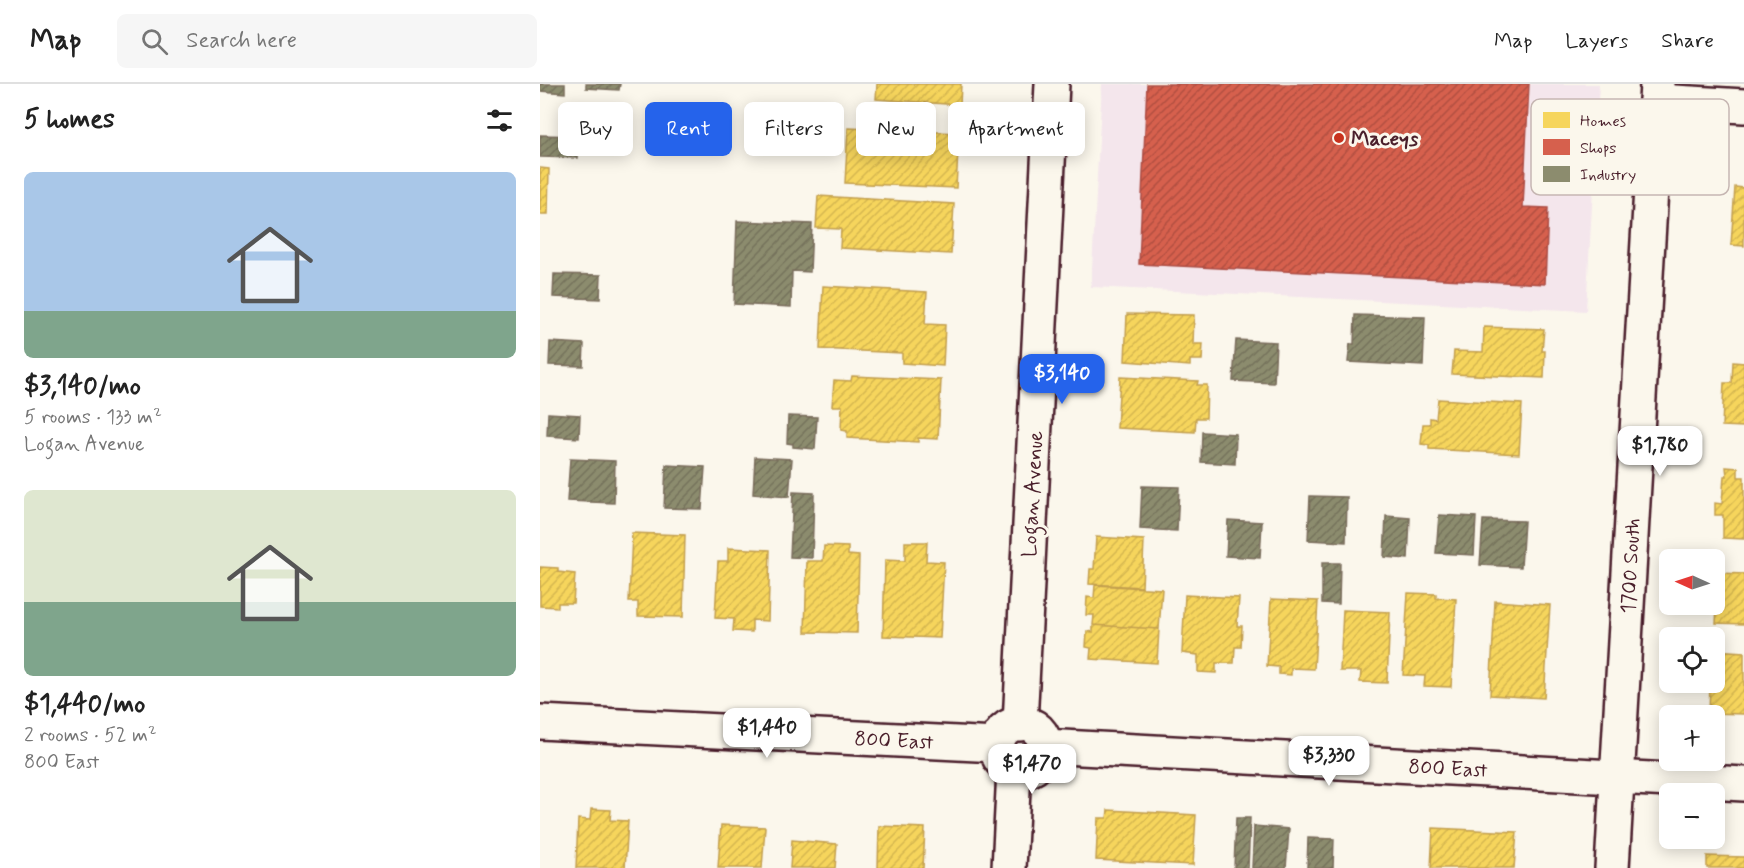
<!DOCTYPE html>
<html lang="en">
<head>
<meta charset="utf-8">
<style>
	:root { --surface:#fff; --page:#f6f6f6; --text:#222; --muted:#767676; --line:#e0e0e0; --accent:#2563eb }
	body { margin:0; font-family:Mynerve,sans-serif; background:var(--page); color:var(--text); height:100vh; display:flex; flex-direction:column; font-size:22px; white-space:nowrap }
	* { box-sizing:border-box; margin:0 }
	p { font-size:20px; color:var(--muted) }
	.icon { flex:none; width:33px; height:33px; fill:none; stroke:currentColor; stroke-width:2; stroke-linecap:round; stroke-linejoin:round }
	.map { position:relative; flex:1; overflow:hidden }
	.details { display:flex; flex-direction:column; background:var(--surface); width:540px }
	.details>* { flex:none }
	.top-card { position:absolute; left:18px; top:18px; width:570px; height:54px; display:flex; gap:12px }
	.needle { width:39px; rotate:273deg }
	.buttons { position:absolute; left:1119px; top:465px; display:grid; gap:12px }
	.buttons a { display:grid; place-items:center; width:66px; height:66px; border-radius:9px; background:var(--surface); box-shadow:0 3px 15px #0003; font-size:30px }
	.price { position:absolute; translate:-50% -51px; padding:0 14px; border-radius:12px; background:#fff; color:#222; font-size:20px; line-height:39px; filter:drop-shadow(0 2px 3px #0008) }
	.price::after { content:''; position:absolute; left:50%; top:36px; width:18px; height:14px; margin-left:-9px; background:inherit; clip-path:polygon(0 0,100% 0,50% 100%) }
	.price.on { background:var(--accent); color:#fff }
	ul { padding:0; list-style:none }
	li { display:grid; align-content:center; gap:12px; height:318px; padding:0 24px }
	li span { display:grid; place-items:center; height:186px; border-radius:9px; color:#555 }
	li>.icon { margin-inline-start:auto }
	span .icon { width:108px; height:108px; fill:#fffc; stroke-width:1 }
	li b { font-size:26px }
	h2 { display:flex; justify-content:space-between; align-items:center; height:72px; padding:0 24px; font-size:26px }
	.chip { padding:0 21px; border-radius:9px; background:var(--surface); box-shadow:0 3px 15px #0003; font-size:21px; line-height:54px }
	.chip.on { background:var(--accent); color:#fff }
	header { display:flex; align-items:center; gap:36px; box-sizing:border-box; height:84px; padding:0 30px; background:var(--surface); border-bottom:2px solid var(--line) }
	header strong { font-size:28px }
	nav { display:flex; gap:33px; margin-inline-start:auto; font-size:21px }
	.search { width:420px; height:54px; background:var(--page); display:flex; align-items:center; gap:15px; box-sizing:border-box; padding:0 21px; border-radius:9px; color:var(--muted); font-size:22px }
	main { display:flex; flex:1; min-height:0 }
	.map>svg:first-child { display:block }
	.built { fill:#f4e6ec }
	.homes { fill:url(#homes-hatch); stroke:#c29e4d; stroke-width:1.5 }
	.shops { fill:url(#shops-hatch); stroke:#ac4c43; stroke-width:1.5 }
	.industry { fill:url(#industry-hatch); stroke:#786b5a; stroke-width:1.5 }
	.lines { fill:none; stroke-linecap:round; stroke-linejoin:round }
	.street-casing { stroke:#4a1f2b; stroke-width:38 }
	.secondary-casing { stroke:#4a1f2b; stroke-width:38 }
	.street { stroke:#fbf7ec; stroke-width:33 }
	.secondary { stroke:#fbf7ec; stroke-width:33 }
	.poi-dot { fill:#c8321e; stroke:#fbf7ec; stroke-width:2 }
	.labels { text-anchor:middle; stroke-width:6; stroke-linejoin:round; paint-order:stroke }
	.poi-label { font-size:21px; font-weight:bold; fill:#4a1f2b; stroke:#fbf7ec; text-anchor:start }
	.street-label { font-size:21px; fill:#4a1f2b; stroke:#fbf7ec }
	.key { fill:#fbf7ec; stroke:#c6b6b2; stroke-width:1.5 }
	.key-label { font-size:16px; fill:#4a1f2b }
</style>
</head>
<body>
<header>
<strong>Map</strong>
<div class="search"><svg class="icon" aria-label="search" viewBox="0 0 24 24"><circle cx="10" cy="10" r="6"/><path d="M15 15l6 6"/></svg>Search here</div>
<nav><a>Map</a><a>Layers</a><a>Share</a></nav>
</header>
<main>
<section class="details">
<h2>5 homes<svg class="icon" aria-label="filters" viewBox="0 0 24 24"><path d="M4 7h16M4 17h16"/><circle cx="9" cy="7" r="2"/><circle cx="15" cy="17" r="2"/></svg></h2>
<ul>
<li><span style="background:linear-gradient(#a9c7e8 75%,#7fa58c 0)"><svg class="icon" aria-label="home" viewBox="0 0 24 24"><path d="M3 11l9-7 9 7M6 9v11h12V9"/></svg></span><div><b>$3,140/mo</b><p>5 rooms · 133 m²</p><p>Logan Avenue</p></div></li>
<li><span style="background:linear-gradient(#dfe7d0 60%,#7fa58c 0)"><svg class="icon" aria-label="home" viewBox="0 0 24 24"><path d="M3 11l9-7 9 7M6 9v11h12V9"/></svg></span><div><b>$1,440/mo</b><p>2 rooms · 52 m²</p><p>800 East</p></div></li>
</ul>
</section>
<div class="map">
<svg width="1204" height="784" viewBox="0 0 1204 784">
	<defs>
		<pattern id="homes-hatch" width="6" height="6" patternUnits="userSpaceOnUse" patternTransform="scale(1.5)"><rect width="6" height="6" fill="#f6d55c"/><path d="M-1 1l2-2M0 6l6-6M5 7l2-2" fill="none" stroke="#d4b650"/></pattern>
		<pattern id="shops-hatch" width="6" height="6" patternUnits="userSpaceOnUse" patternTransform="scale(1.5)"><rect width="6" height="6" fill="#d6604d"/><path d="M-1 1l2-2M0 6l6-6M5 7l2-2" fill="none" stroke="#b04f40"/></pattern>
		<pattern id="industry-hatch" width="6" height="6" patternUnits="userSpaceOnUse" patternTransform="scale(1.5)"><rect width="6" height="6" fill="#8c8c6e"/><path d="M-1 1l2-2M0 6l6-6M5 7l2-2" fill="none" stroke="#74725b"/></pattern>
	</defs>
	<rect width="100%" height="100%" fill="#fbf7ec"/>
	<filter id="ink" filterUnits="userSpaceOnUse"><feTurbulence type="fractalNoise" baseFrequency=".0167" numOctaves="2"/><feDisplacementMap in="SourceGraphic" scale="12" xChannelSelector="R" yChannelSelector="G"/><feConvolveMatrix kernelMatrix="1 2 1 2 8 2 1 2 1" color-interpolation-filters="sRGB"/></filter>
	<g filter="url(#ink)">
		<path class="built" d="M 562,0 L 1059,0 L 1046,227 L 551,203 Z"/>
		<path class="homes" d="M 337,0 L 421,0 L 420,21 L 336,15 Z
			M 308,44 L 419,49 L 416,104 L 305,99 Z
			M 0,84 L 9,85 L 8,130 L 0,130 Z
			M 1195,103 L 1204,104 L 1204,162 L 1191,161 Z
			M 278,112 L 414,120 L 411,170 L 300,164 L 301,145 L 276,144 Z
			M 283,202 L 387,208 L 385,240 L 405,241 L 403,282 L 362,279 L 362,269 L 280,265 Z
			M 587,230 L 654,231 L 653,260 L 663,260 L 662,276 L 650,276 L 650,282 L 585,277 Z
			M 944,243 L 1004,245 L 1002,267 L 1005,267 L 1004,294 L 912,290 L 914,267 L 943,268 Z
			M 1193,278 L 1204,279 L 1204,343 L 1182,342 L 1184,299 L 1192,299 Z
			M 312,292 L 401,296 L 398,355 L 378,354 L 378,358 L 307,354 L 307,347 L 301,346 L 302,322 L 292,322 L 294,296 L 311,297 Z
			M 580,293 L 658,297 L 657,301 L 667,301 L 666,334 L 656,334 L 655,348 L 577,344 Z
			M 898,315 L 982,320 L 979,370 L 889,365 L 889,361 L 881,360 L 883,340 L 890,340 L 890,334 L 896,335 Z
			M 1186,383 L 1198,384 L 1198,393 L 1204,393 L 1204,455 L 1183,454 L 1183,431 L 1175,431 L 1175,419 L 1182,420 L 1184,392 L 1187,392 Z
			M 92,449 L 145,451 L 143,533 L 98,532 L 98,518 L 89,518 Z
			M 556,453 L 604,456 L 602,503 L 549,500 L 550,485 L 554,485 Z
			M 365,458 L 387,458 L 386,477 L 404,478 L 400,554 L 343,552 L 345,476 L 365,477 Z
			M 284,462 L 308,463 L 308,471 L 319,472 L 317,549 L 265,548 L 267,477 L 283,477 Z
			M 188,464 L 230,466 L 228,537 L 212,536 L 212,548 L 193,547 L 194,535 L 175,534 L 178,477 L 188,477 Z
			M 0,483 L 18,484 L 18,488 L 35,490 L 33,519 L 18,519 L 18,523 L 0,522 Z
			M 1179,489 L 1204,490 L 1204,540 L 1176,539 Z
			M 555,501 L 622,505 L 619,545 L 553,541 L 554,531 L 546,531 L 547,513 L 554,514 Z
			M 868,509 L 896,510 L 896,514 L 916,515 L 911,603 L 884,602 L 885,592 L 863,591 Z
			M 645,511 L 699,514 L 697,542 L 702,542 L 701,563 L 695,563 L 694,579 L 676,579 L 676,589 L 658,588 L 658,571 L 642,569 Z
			M 731,515 L 778,517 L 774,585 L 751,584 L 751,591 L 739,590 L 739,583 L 727,582 Z
			M 955,517 L 1010,521 L 1004,614 L 950,611 Z
			M 803,526 L 850,528 L 847,599 L 820,598 L 821,587 L 800,587 Z
			M 553,541 L 619,545 L 617,579 L 550,575 L 551,564 L 546,563 L 547,547 L 553,548 Z
			M 1174,566 L 1204,568 L 1204,630 L 1169,629 L 1170,598 L 1174,598 Z
			M 51,725 L 71,726 L 70,736 L 88,737 L 85,784 L 36,784 L 38,735 L 50,736 Z
			M 568,726 L 656,731 L 653,781 L 556,776 L 558,734 L 567,734 Z
			M 181,741 L 225,743 L 222,784 L 178,784 Z
			M 339,742 L 385,744 L 383,784 L 338,784 Z
			M 893,744 L 977,748 L 974,784 L 891,784 Z
			M 252,756 L 297,760 L 295,784 L 250,784 Z
			M 1167,772 L 1204,773 L 1204,784 L 1167,784 Z"/>
		<path class="shops" d="M 607,0 L 989,0 L 983,123 L 1008,124 L 1005,200 L 599,180 Z"/>
		<path class="industry" d="M 0,0 L 25,0 L 25,9 L 0,7 Z
			M 46,0 L 80,0 L 79,6 L 46,4 Z
			M 252,25 L 284,26 L 282,55 L 250,52 Z
			M 0,51 L 39,52 L 38,74 L 0,73 Z
			M 197,137 L 272,140 L 270,188 L 252,187 L 251,223 L 194,220 Z
			M 14,190 L 61,191 L 60,215 L 13,213 Z
			M 815,231 L 885,233 L 883,282 L 808,278 L 810,260 L 814,260 Z
			M 696,256 L 736,258 L 734,299 L 693,297 Z
			M 10,258 L 44,260 L 43,282 L 9,281 Z
			M 8,329 L 40,331 L 39,354 L 7,352 Z
			M 248,332 L 277,333 L 275,365 L 253,363 L 253,360 L 247,359 Z
			M 662,348 L 696,350 L 695,380 L 661,378 Z
			M 215,373 L 252,375 L 249,413 L 213,410 Z
			M 30,375 L 75,377 L 74,419 L 27,417 Z
			M 126,381 L 165,383 L 162,425 L 124,424 Z
			M 602,402 L 639,403 L 637,447 L 600,445 Z
			M 253,408 L 274,409 L 272,474 L 250,473 Z
			M 770,412 L 807,413 L 806,458 L 768,456 Z
			M 899,431 L 936,433 L 934,471 L 896,469 Z
			M 846,432 L 870,434 L 868,475 L 844,473 Z
			M 688,436 L 722,438 L 720,474 L 686,472 Z
			M 943,436 L 984,437 L 981,483 L 940,481 Z
			M 782,479 L 800,479 L 799,520 L 782,519 Z
			M 696,734 L 710,734 L 708,784 L 694,784 Z
			M 714,742 L 749,745 L 746,784 L 712,784 Z
			M 768,754 L 794,755 L 793,784 L 767,784 Z"/>
		<g class="lines">
			<defs>
				<path id="street" d="M 1116,17 L 1204,22
					M 0,638 L 457,661
					M457 663a24 24 0 1 1 48 0a24 24 0 1 1-48 0Z
					M 480,640 L 512,0
					M 504,662 L 1204,700
					M 469,784 L 474,687"/>
				<path id="secondary" d="M 1072,784 L 1117,0"/>
			</defs>
			<use href="#street" class="street-casing"/>
			<use href="#secondary" class="secondary-casing"/>
			<use href="#street" class="street"/>
			<use href="#secondary" class="secondary"/>
		</g>
	</g>
	<circle class="poi-dot" cx="799" cy="54" r="6"/>
	<g class="labels">
		<g class="poi-label">
			<text x="811" y="61">Maceys</text>
		</g>
		<g class="street-label">
			<text transform="translate(492 410) rotate(-87)" y="7">Logan Avenue</text>
			<text transform="translate(1090 482) rotate(-87)" y="7">1700 South</text>
			<text transform="translate(354 656) rotate(3)" y="7">800 East</text>
			<text transform="translate(908 684) rotate(3)" y="7">800 East</text>
		</g>
	</g>
	<rect x="991" y="15" width="198" height="96" rx="9" class="key"/>
	<rect x="1003" y="28" width="27" height="16" fill="#f6d55c"/>
	<rect x="1003" y="55" width="27" height="16" fill="#d6604d"/>
	<rect x="1003" y="82" width="27" height="16" fill="#8c8c6e"/>
	<g class="key-label">
		<text x="1040" y="42">Homes</text>
		<text x="1040" y="69">Shops</text>
		<text x="1040" y="96">Industry</text>
	</g>
</svg>
<div class="buttons">
<a><svg class="needle" viewBox="-14 -14 28 28"><path d="M0-13l5 13h-10z" fill="#e53935"/><path d="M0 13l5-13h-10z" fill="#767676"/></svg></a>
<a><svg class="icon" aria-label="locate" viewBox="0 0 24 24"><circle cx="12" cy="12" r="6"/><path d="M12 2v4M12 18v4M2 12h4M18 12h4"/></svg></a>
<a>+</a>
<a>−</a>
</div>
<b class="price on" style="left:522px;top:321px">$3,140</b>
<b class="price" style="left:1120px;top:393px">$1,780</b>
<b class="price" style="left:227px;top:675px">$1,440</b>
<b class="price" style="left:789px;top:703px">$3,330</b>
<b class="price" style="left:492px;top:711px">$1,470</b>
<div class="top-card">
<a class="chip">Buy</a>
<a class="chip on">Rent</a>
<a class="chip">Filters</a>
<a class="chip">New</a>
<a class="chip">Apartment</a>
</div>
</div>
</main>
</body>
</html>
